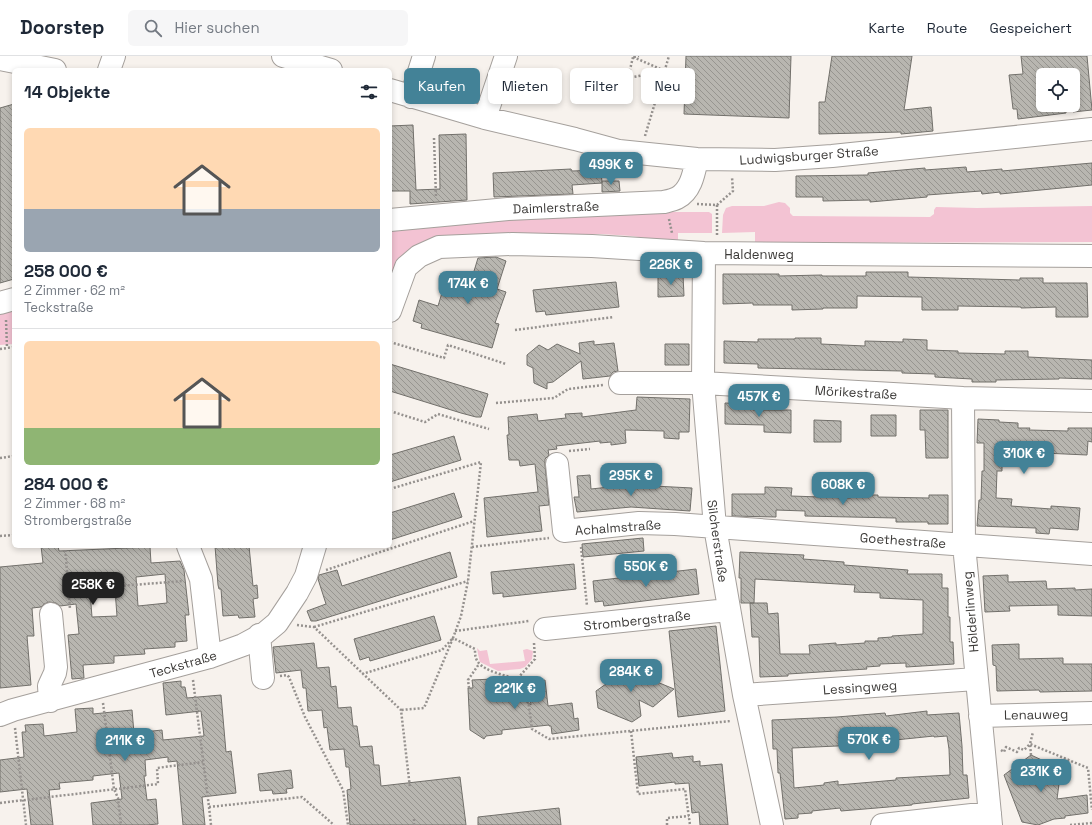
<!DOCTYPE html>
<html lang="de">
<head>
<meta charset="utf-8">
<style>
	:root { --surface:#fff; --page:#f6f6f7; --text:#1f2937; --muted:#747a83; --line:#e0e1e3; --accent:#438297 }
	body { margin:0; font-family:"Space Grotesk",sans-serif; background:var(--page); color:var(--text); height:100vh; display:flex; flex-direction:column; font-size:15px; white-space:nowrap }
	* { box-sizing:border-box; margin:0 }
	p { font-size:13px; color:var(--muted) }
	.icon { flex:none; width:22px; height:22px; fill:none; stroke:currentColor; stroke-width:2; stroke-linecap:round; stroke-linejoin:round }
	.map { position:relative; flex:1; overflow:hidden }
	.panel { position:absolute; left:12px; top:12px; width:380px; height:480px; display:flex; flex-direction:column; background:var(--surface); border-radius:6px; box-shadow:0 2px 6px #0003 }
	.panel>* { flex:none }
	.top-card { position:absolute; left:404px; top:12px; width:380px; height:36px; display:flex; gap:8px }
	.tools { position:absolute; left:1036px; top:12px; display:grid; gap:8px }
	.tools a { display:grid; place-items:center; width:44px; height:44px; border-radius:6px; background:var(--surface); box-shadow:0 2px 6px #0003; font-size:20px }
	.price { position:absolute; translate:-50% -34px; padding:0 9px; border-radius:8px; background:var(--accent); color:#fff; font-size:13px; line-height:26px; filter:drop-shadow(0 1px 2px #0008) }
	.price::after { content:''; position:absolute; left:50%; top:24px; width:12px; height:9px; margin-left:-6px; background:inherit; clip-path:polygon(0 0,100% 0,50% 100%) }
	.price.current { background:#222; color:#fff }
	ul { padding:0; list-style:none }
	li { display:grid; align-content:center; gap:8px; height:212px; padding:0 12px }
	li+li { border-top:1px solid var(--line) }
	li span { display:grid; place-items:center; height:124px; border-radius:6px; color:#555 }
	li>.icon { margin-inline-start:auto }
	span .icon { width:72px; height:72px; fill:#fffc; stroke-width:1 }
	li b { font-size:17px }
	h2 { display:flex; justify-content:space-between; align-items:center; height:48px; padding:0 12px; font-size:17px }
	.tag { padding:0 14px; border-radius:6px; background:var(--surface); box-shadow:0 2px 6px #0003; font-size:14px; line-height:36px }
	.tag.current { background:var(--accent); color:#fff }
	header { display:flex; align-items:center; gap:24px; box-sizing:border-box; height:56px; padding:0 20px; background:var(--surface); border-bottom:1px solid var(--line) }
	header strong { font-size:19px }
	nav { display:flex; gap:22px; margin-inline-start:auto; font-size:14px }
	.search { width:280px; height:36px; background:var(--page); display:flex; align-items:center; gap:10px; box-sizing:border-box; padding:0 14px; border-radius:6px; color:var(--muted); font-size:15px }
	.map>svg:first-child { display:block }
	.green { fill:#f3c3d3 }
	.building { fill:url(#building-back-hatch); stroke:#72706b; fill-rule:evenodd }
	.lines { fill:none; stroke-linecap:round; stroke-linejoin:round }
	.minor-casing { stroke:#a5a09c; stroke-width:24 }
	.path { stroke:#95918e; stroke-width:2.5; stroke-dasharray:2 2; stroke-linecap:butt }
	.minor { stroke:#fff; stroke-width:22 }
	.labels { text-anchor:middle; stroke-width:3; stroke-linejoin:round; paint-order:stroke }
	.street-label { font-size:13px; fill:#3c3a38; stroke:#fff }
</style>
</head>
<body>
<header>
<strong>Doorstep</strong>
<div class="search"><svg class="icon" aria-label="search" viewBox="0 0 24 24"><circle cx="10" cy="10" r="6"/><path d="M15 15l6 6"/></svg>Hier suchen</div>
<nav><a>Karte</a><a>Route</a><a>Gespeichert</a></nav>
</header>
<div class="map">
<svg width="1092" height="769" viewBox="0 0 1092 769">
	<defs>
		<pattern id="building-back-hatch" width="6" height="6" patternUnits="userSpaceOnUse"><rect width="6" height="6" fill="#b8b6b0"/><path d="M-1 5l2 2M0 0l6 6M5-1l2 2" fill="none" stroke="#979590"/></pattern>
	</defs>
	<rect width="100%" height="100%" fill="#f7f2ed"/>
	<path class="green" d="M 779,146 L 785,147 L 790,152 L 790,157 L 793,160 L 930,161 L 934,158 L 934,154 L 936,151 L 977,152 L 1092,150 L 1092,186 L 755,187 L 755,176 L 722,177 L 723,159 L 726,152 L 732,150 L 764,150 Z
		M 673,156 L 709,156 L 712,158 L 712,177 L 678,177 L 678,186 L 673,186 L 632,180 L 601,178 L 543,178 L 394,213 L 390,222 L 390,173 L 458,166 Z
		M 14,253 L 14,288 L 0,289 L 0,258 Z
		M 477,592 L 480,595 L 487,594 L 490,608 L 525,605 L 523,594 L 527,593 L 533,595 L 532,603 L 525,611 L 520,613 L 498,615 L 480,606 L 478,598 Z"/>
	<path class="building" d="M 686,0 L 791,0 L 789,62 L 684,58 Z
		M 832,0 L 912,0 L 904,54 L 931,51 L 933,75 L 901,78 L 901,76 L 819,78 L 819,46 L 825,46 Z
		M 1021,0 L 1087,0 L 1092,54 L 1073,56 L 1073,19 L 1043,19 L 1043,49 L 1066,49 L 1066,57 L 1018,63 L 1017,53 L 1013,53 L 1009,19 L 1023,18 Z
		M 14,48 L 14,223 L 0,227 L 0,52 Z
		M 413,69 L 416,134 L 440,133 L 439,79 L 466,78 L 467,144 L 410,148 L 410,135 L 390,135 L 390,70 Z
		M 1092,107 L 1092,129 L 1000,138 L 1000,136 L 982,138 L 981,135 L 927,139 L 927,141 L 870,146 L 870,144 L 823,145 L 823,141 L 796,141 L 796,120 L 868,119 L 868,117 L 925,112 L 925,114 L 966,111 L 967,116 L 1002,113 L 1002,115 Z
		M 571,113 L 572,115 L 601,114 L 602,127 L 572,129 L 573,138 L 494,141 L 493,117 Z
		M 602,125 L 619,125 L 620,135 L 602,136 Z
		M 496,201 L 506,205 L 497,233 L 506,236 L 495,267 L 499,268 L 492,292 L 421,272 L 422,268 L 413,265 L 419,244 L 438,250 L 448,217 L 471,225 L 478,202 Z
		M 866,216 L 908,216 L 908,221 L 1020,224 L 1020,222 L 1043,222 L 1043,227 L 1087,227 L 1088,261 L 1056,261 L 1056,251 L 1021,252 L 1021,251 L 958,250 L 958,254 L 922,254 L 922,241 L 857,240 L 857,252 L 823,252 L 823,253 L 792,254 L 792,249 L 753,249 L 753,247 L 723,248 L 723,218 L 779,218 L 779,220 L 822,219 L 822,220 L 866,220 Z
		M 683,219 L 684,240 L 658,241 L 658,220 Z
		M 616,226 L 619,251 L 546,259 L 545,255 L 536,256 L 533,234 Z
		M 795,282 L 821,282 L 821,288 L 865,290 L 865,285 L 903,286 L 903,283 L 927,284 L 927,294 L 958,295 L 958,297 L 1005,298 L 1005,295 L 1028,295 L 1028,301 L 1092,304 L 1092,323 L 1059,322 L 1059,323 L 996,324 L 996,326 L 972,326 L 972,323 L 935,321 L 935,318 L 902,317 L 902,315 L 758,312 L 758,308 L 724,307 L 724,285 L 758,286 L 758,283 L 795,283 Z
		M 594,285 L 594,289 L 614,287 L 618,315 L 613,316 L 610,320 L 583,323 L 581,305 L 553,326 L 547,327 L 547,333 L 534,327 L 533,312 L 527,309 L 527,299 L 539,289 L 548,294 L 557,288 L 580,298 L 579,287 Z
		M 665,288 L 689,288 L 689,309 L 665,309 Z
		M 390,308 L 488,338 L 481,361 L 476,361 L 461,357 L 390,335 Z
		M 637,341 L 690,343 L 689,376 L 679,376 L 679,383 L 664,382 L 664,375 L 625,374 L 626,387 L 611,389 L 611,386 L 600,387 L 600,385 L 556,390 L 557,393 L 548,394 L 549,399 L 545,403 L 545,409 L 549,449 L 539,450 L 542,475 L 487,481 L 484,442 L 538,436 L 535,408 L 520,410 L 519,404 L 509,404 L 507,379 L 509,379 L 508,361 L 537,358 L 538,365 L 566,362 L 565,358 L 582,357 L 582,361 L 636,354 Z
		M 725,347 L 753,348 L 753,354 L 791,354 L 791,377 L 764,376 L 764,369 L 725,368 Z
		M 920,354 L 948,354 L 948,402 L 926,402 L 925,374 L 920,374 Z
		M 871,359 L 896,359 L 896,380 L 871,380 Z
		M 978,363 L 999,364 L 999,366 L 1018,367 L 1018,372 L 1030,372 L 1029,374 L 1068,375 L 1068,372 L 1092,372 L 1092,386 L 1088,385 L 1087,399 L 1043,397 L 1043,390 L 1002,389 L 1002,415 L 997,415 L 996,442 L 1012,443 L 1011,450 L 1051,453 L 1051,450 L 1080,452 L 1078,474 L 1050,472 L 1049,478 L 1036,477 L 1036,472 L 977,470 L 979,444 L 981,444 L 982,415 L 984,415 L 984,387 L 977,387 Z
		M 814,364 L 841,365 L 841,386 L 814,386 Z
		M 454,380 L 461,404 L 390,426 L 390,399 Z
		M 590,419 L 591,433 L 619,430 L 619,428 L 635,427 L 635,429 L 692,432 L 690,455 L 631,451 L 577,456 L 574,441 L 579,441 L 577,420 Z
		M 765,431 L 792,432 L 791,440 L 850,442 L 850,439 L 878,439 L 878,441 L 929,442 L 929,439 L 948,439 L 948,468 L 928,468 L 928,466 L 896,466 L 896,462 L 805,460 L 805,455 L 776,454 L 776,461 L 732,460 L 732,438 L 765,438 Z
		M 454,437 L 462,461 L 390,484 L 390,457 Z
		M 643,482 L 644,495 L 583,501 L 582,488 Z
		M 41,490 L 58,490 L 59,495 L 150,491 L 151,507 L 180,505 L 184,514 L 189,559 L 185,559 L 187,585 L 175,586 L 175,591 L 144,593 L 145,598 L 114,600 L 114,607 L 83,609 L 84,622 L 72,623 L 68,579 L 79,578 L 76,548 L 60,550 L 56,547 L 49,546 L 44,548 L 41,551 L 32,552 L 34,580 L 27,580 L 31,629 L 0,632 L 0,511 L 43,507 ZM 165,518 L 167,547 L 138,550 L 136,521 ZM 114,521 L 117,560 L 92,561 L 89,523 Z
		M 215,490 L 249,490 L 253,530 L 257,529 L 258,542 L 253,543 L 255,561 L 239,562 L 238,559 L 223,560 L 221,533 L 219,533 L 218,529 Z
		M 450,496 L 457,521 L 316,565 L 311,565 L 307,555 L 326,548 L 318,523 L 319,519 L 337,514 L 342,530 Z
		M 740,496 L 804,499 L 803,503 L 844,506 L 844,509 L 908,514 L 907,518 L 942,518 L 942,532 L 948,532 L 948,561 L 950,561 L 950,586 L 953,586 L 954,608 L 906,611 L 906,607 L 880,608 L 880,610 L 866,611 L 867,613 L 788,618 L 788,620 L 760,621 L 759,581 L 752,581 L 750,547 L 767,547 L 768,558 L 778,557 L 780,598 L 810,598 L 809,589 L 836,587 L 836,589 L 865,587 L 865,585 L 878,585 L 878,582 L 892,581 L 892,580 L 923,578 L 923,544 L 880,542 L 880,537 L 854,536 L 855,529 L 755,523 L 754,547 L 741,547 L 741,522 L 739,522 Z
		M 574,508 L 576,533 L 503,541 L 503,537 L 493,538 L 491,516 Z
		M 696,513 L 699,538 L 604,550 L 603,545 L 595,546 L 593,525 Z
		M 1008,519 L 1008,526 L 1046,525 L 1047,533 L 1075,532 L 1075,534 L 1092,533 L 1092,560 L 1058,559 L 1058,549 L 1009,550 L 1010,555 L 985,556 L 983,520 Z
		M 434,560 L 441,584 L 370,605 L 369,601 L 360,604 L 354,583 Z
		M 716,570 L 725,655 L 678,661 L 669,575 Z
		M 314,587 L 317,612 L 329,611 L 331,631 L 336,630 L 338,652 L 351,651 L 353,670 L 357,670 L 360,691 L 372,690 L 374,709 L 379,709 L 381,730 L 460,721 L 466,769 L 350,769 L 347,734 L 351,733 L 349,711 L 346,711 L 344,693 L 330,694 L 327,671 L 324,672 L 322,654 L 308,655 L 306,632 L 303,632 L 301,614 L 276,617 L 273,591 Z
		M 1019,588 L 1019,603 L 1063,602 L 1063,608 L 1092,608 L 1092,635 L 1040,636 L 1039,634 L 997,635 L 996,610 L 993,609 L 992,589 Z
		M 636,607 L 644,610 L 645,621 L 674,633 L 653,651 L 639,644 L 641,660 L 632,666 L 598,652 L 596,635 Z
		M 493,623 L 493,630 L 506,629 L 531,649 L 528,626 L 545,624 L 548,650 L 572,647 L 574,663 L 578,662 L 579,674 L 552,678 L 551,670 L 549,670 L 549,669 L 502,674 L 502,678 L 486,680 L 484,683 L 470,674 L 468,632 L 473,632 L 472,624 Z
		M 181,625 L 181,631 L 185,631 L 187,642 L 221,639 L 226,696 L 231,695 L 236,737 L 202,741 L 205,769 L 183,769 L 177,705 L 168,706 L 168,701 L 145,704 L 146,720 L 144,720 L 147,744 L 156,743 L 158,768 L 146,769 L 93,769 L 91,747 L 122,743 L 119,717 L 93,720 L 93,724 L 59,727 L 60,733 L 49,734 L 53,769 L 31,769 L 27,733 L 0,736 L 0,704 L 24,701 L 22,676 L 26,676 L 25,669 L 43,668 L 44,680 L 77,676 L 75,653 L 93,652 L 93,658 L 132,654 L 134,677 L 162,674 L 163,684 L 204,680 L 201,655 L 166,659 L 163,627 Z
		M 927,655 L 927,659 L 959,657 L 962,690 L 963,719 L 967,719 L 969,742 L 912,748 L 912,749 L 841,755 L 840,752 L 812,755 L 812,757 L 798,758 L 798,762 L 785,763 L 780,717 L 778,717 L 777,693 L 773,693 L 772,664 L 837,661 L 885,657 L 886,660 ZM 934,680 L 934,681 L 947,680 L 949,693 L 950,719 L 896,722 L 896,724 L 838,729 L 838,725 L 824,727 L 824,729 L 794,732 L 792,692 L 837,690 Z
		M 672,697 L 673,702 L 693,700 L 693,706 L 700,705 L 700,710 L 722,708 L 728,769 L 700,769 L 699,756 L 692,757 L 689,727 L 675,728 L 675,726 L 639,730 L 636,701 Z
		M 1031,699 L 1061,713 L 1057,743 L 1087,739 L 1088,757 L 1065,760 L 1065,762 L 1054,763 L 1038,769 L 1022,766 L 1004,719 Z
		M 291,714 L 293,732 L 286,733 L 287,737 L 273,738 L 272,734 L 260,735 L 258,718 Z
		M 559,752 L 561,769 L 478,769 L 478,761 Z"/>
	<g class="lines">
		<defs>
			<path id="minor" d="M 283,0 L 331,14
				M 0,3 L 55,14
				M 109,14 L 114,0
				M 390,34 L 485,62 L 575,83 L 619,95 L 697,103 L 775,104 L 832,100 L 1092,73
				M 411,41 L 424,0
				M 485,62 L 506,0
				M 390,164 L 508,153 L 664,146 C 668,145 673,144 677,142 C 691,135 694,117 697,103
				M 704,197 L 703,327 L 715,471 L 744,639 L 772,769
				M 0,247 L 14,243
				M 390,255 L 406,211 L 419,200 L 439,191 L 512,188 L 592,190 L 704,197 L 1092,200
				M 620,327 L 703,327 L 963,342 L 1092,345
				M 963,342 L 964,489 L 991,769
				M 557,408 L 564,475 L 639,467 L 675,468 L 1092,498
				M 188,490 L 201,523 L 210,601
				M 545,573 L 728,554
				M 259,579 L 263,622
				M 744,639 L 976,623
				M 50,645 L 49,630 L 55,617 L 56,611 L 51,558
				M 0,659 L 13,654 L 210,601 L 243,589 L 265,577 L 277,567 L 297,537 L 306,520 L 315,490
				M 980,660 L 1092,657
				M 882,769 L 990,757"/>
		</defs>
		<use href="#minor" class="minor-casing"/>
		<path class="path" d="M 633,1 L 665,15 L 628,22 Z
			M 634,1 L 639,0
			M 645,80 L 669,0
			M 434,82 L 436,141
			M 697,148 L 717,149 L 733,135 L 732,121
			M 717,149 L 717,180
			M 669,163 L 672,177
			M 6,264 L 7,292
			M 515,274 L 614,261
			M 390,286 L 444,302 L 448,289 L 506,308
			M 0,293 L 14,291
			M 496,347 L 554,342 L 568,333 L 603,329
			M 390,355 L 425,366 L 438,358 L 489,373
			M 569,395 L 590,393
			M 0,402 L 14,400
			M 390,433 L 481,406 L 468,525 L 461,560 L 453,582 L 475,593 C 475,598 475,602 478,606 C 484,615 507,620 517,623
			M 0,480 L 14,479
			M 65,490 L 70,553
			M 472,491 L 549,482
			M 581,491 L 587,550
			M 326,514 L 474,465
			M 68,534 L 183,525
			M 297,569 L 314,571 L 401,654 L 410,732
			M 314,571 L 468,525
			M 455,575 L 529,565
			M 534,587 L 535,603 L 517,623 L 527,636 L 532,673 L 549,683 L 731,665
			M 362,618 L 442,594 L 453,582 L 424,652 L 401,654
			M 280,620 L 287,619 L 289,621 L 305,661 L 343,734 L 348,769
			M 193,624 L 209,751 L 302,741 L 334,769
			M 469,632 L 468,624 L 479,608
			M 103,647 L 114,733 L 118,742 L 121,769
			M 15,672 L 26,769
			M 631,675 L 638,738 L 685,733 L 690,769
			M 1001,694 L 1004,696 L 1006,691 L 1017,696 L 1019,692 L 1024,694 L 1030,688 L 1088,712 L 1092,754
			M 1031,699 L 1030,688 L 1033,676
			M 0,747 L 158,728 L 157,712 L 203,706
			M 209,751 L 211,769
			M 414,763 L 414,769
			M 667,769 L 667,762 L 689,760
			M 1070,769 L 1092,767"/>
		<use href="#minor" class="minor"/>
	</g>
	<g class="labels">
		<g class="street-label">
			<text transform="translate(809 99) rotate(-4)" y="5">Ludwigsburger Straße</text>
			<text transform="translate(556 151) rotate(-2)" y="5">Daimlerstraße</text>
			<text x="759" y="203">Haldenweg</text>
			<text transform="translate(856 336) rotate(3)" y="5">Mörikestraße</text>
			<text transform="translate(618 471) rotate(-4)" y="5">Achalmstraße</text>
			<text transform="translate(903 484) rotate(4)" y="5">Goethestraße</text>
			<text transform="translate(718 485) rotate(82)" y="5">Silcherstraße</text>
			<text transform="translate(970 556) rotate(-95)" y="5">Hölderlinweg</text>
			<text transform="translate(637 564) rotate(-6)" y="5">Strombergstraße</text>
			<text transform="translate(183 608) rotate(-16)" y="5">Teckstraße</text>
			<text transform="translate(860 631) rotate(-4)" y="5">Lessingweg</text>
			<text transform="translate(1036 658) rotate(-1)" y="5">Lenauweg</text>
		</g>
	</g>
</svg>
<div class="tools">
<a><svg class="icon" aria-label="locate" viewBox="0 0 24 24"><circle cx="12" cy="12" r="6"/><path d="M12 2v4M12 18v4M2 12h4M18 12h4"/></svg></a>
</div>
<b class="price" style="left:611px;top:130px">499K €</b>
<b class="price" style="left:671px;top:230px">226K €</b>
<b class="price" style="left:468px;top:249px">174K €</b>
<b class="price" style="left:759px;top:362px">457K €</b>
<b class="price" style="left:1024px;top:419px">310K €</b>
<b class="price" style="left:631px;top:441px">295K €</b>
<b class="price" style="left:843px;top:450px">608K €</b>
<b class="price" style="left:646px;top:532px">550K €</b>
<b class="price current" style="left:93px;top:550px">258K €</b>
<b class="price" style="left:631px;top:637px">284K €</b>
<b class="price" style="left:515px;top:654px">221K €</b>
<b class="price" style="left:869px;top:705px">570K €</b>
<b class="price" style="left:125px;top:706px">211K €</b>
<b class="price" style="left:1041px;top:737px">231K €</b>
<div class="top-card">
<a class="tag current">Kaufen</a>
<a class="tag">Mieten</a>
<a class="tag">Filter</a>
<a class="tag">Neu</a>
</div>
<section class="panel">
<h2>14 Objekte<svg class="icon" aria-label="filters" viewBox="0 0 24 24"><path d="M4 7h16M4 17h16"/><circle cx="9" cy="7" r="2"/><circle cx="15" cy="17" r="2"/></svg></h2>
<ul>
<li><span style="background:linear-gradient(#ffd9b3 65%,#9aa5b1 0)"><svg class="icon" aria-label="home" viewBox="0 0 24 24"><path d="M3 11l9-7 9 7M6 9v11h12V9"/></svg></span><div><b>258 000 €</b><p>2 Zimmer · 62 m²</p><p>Teckstraße</p></div></li>
<li><span style="background:linear-gradient(#ffd9b3 70%,#8fb573 0)"><svg class="icon" aria-label="home" viewBox="0 0 24 24"><path d="M3 11l9-7 9 7M6 9v11h12V9"/></svg></span><div><b>284 000 €</b><p>2 Zimmer · 68 m²</p><p>Strombergstraße</p></div></li>
</ul>
</section>
</div>
</body>
</html>
